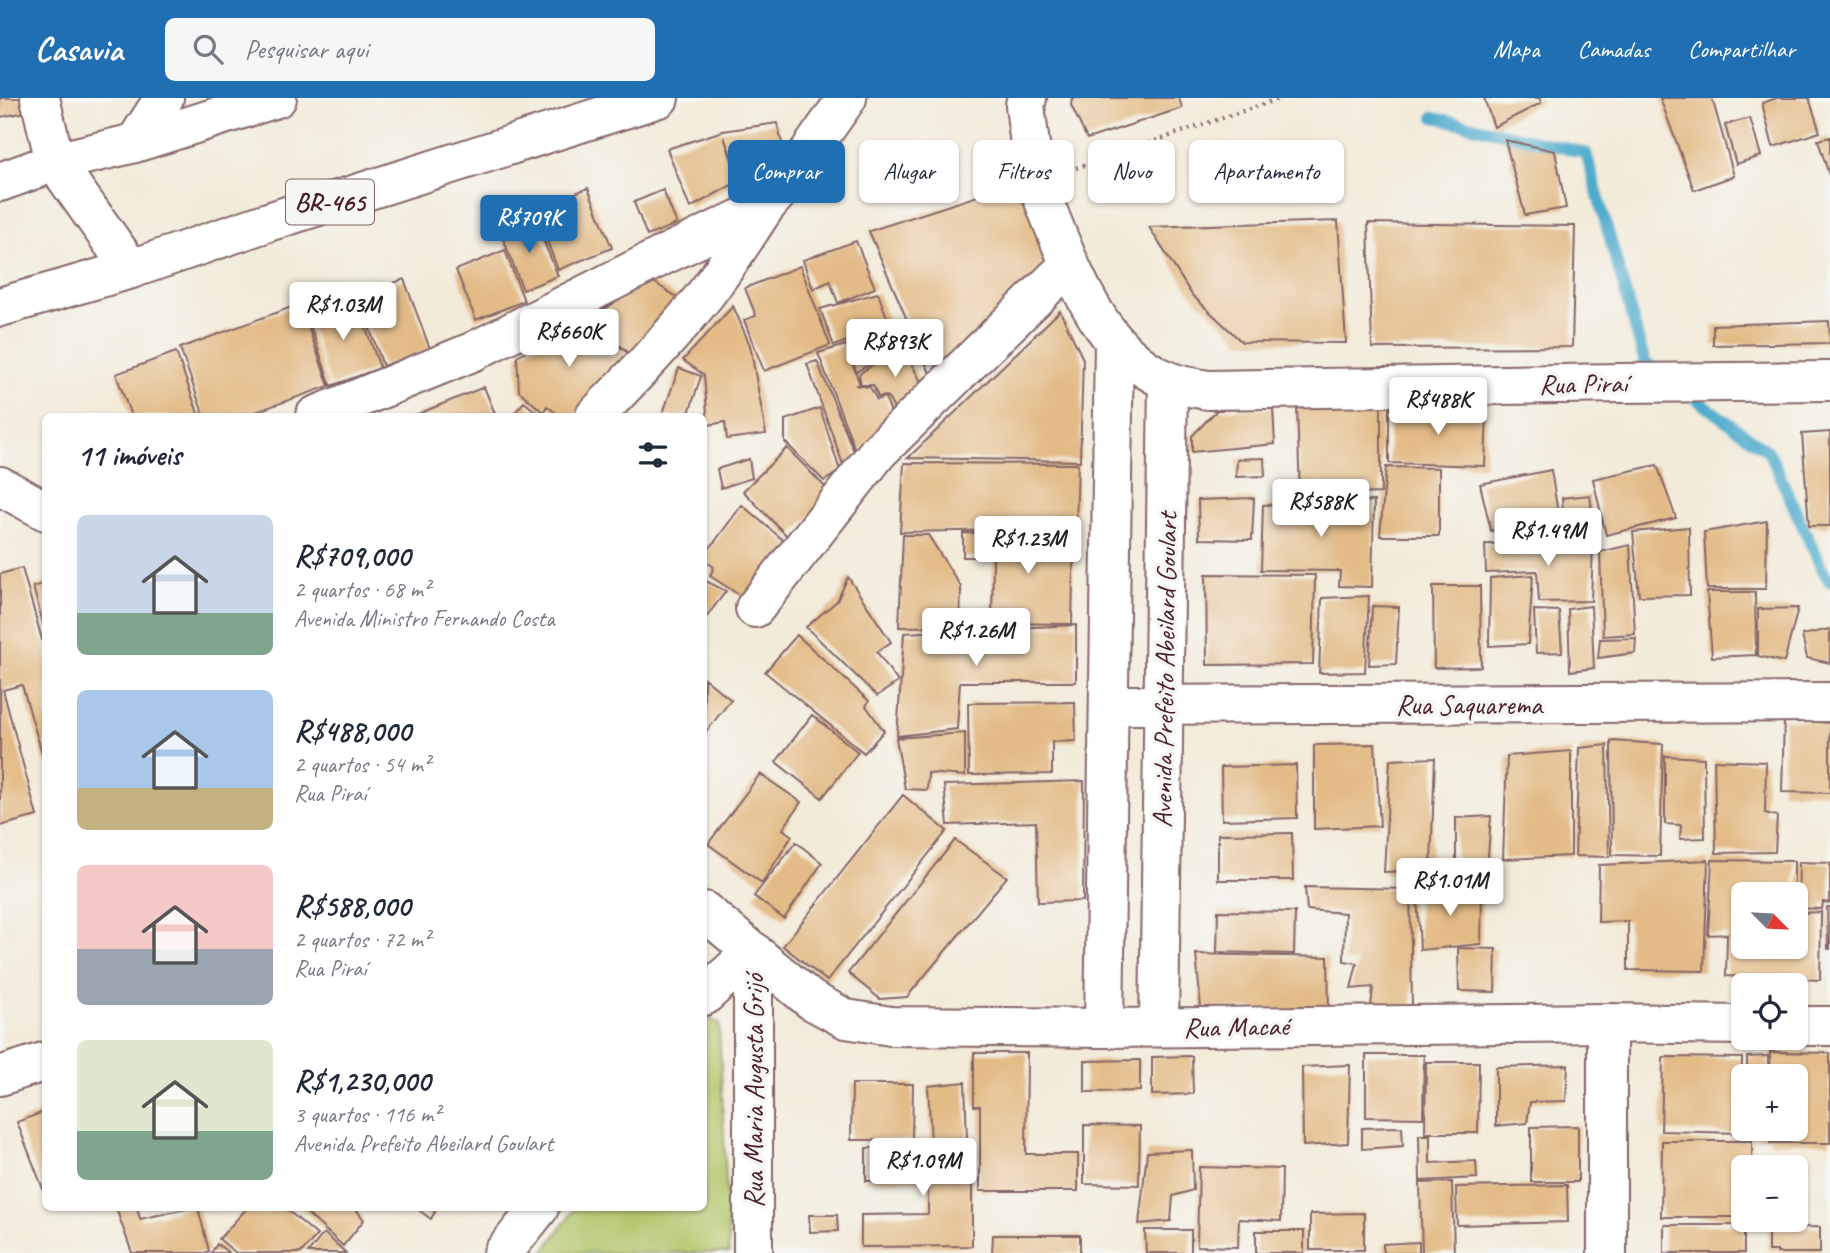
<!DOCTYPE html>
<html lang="pt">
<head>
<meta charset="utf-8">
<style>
	:root { --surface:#fff; --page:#f6f6f7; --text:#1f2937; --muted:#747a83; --accent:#1f6fb2 }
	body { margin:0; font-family:Caveat,sans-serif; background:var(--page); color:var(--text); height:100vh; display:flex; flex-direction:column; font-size:26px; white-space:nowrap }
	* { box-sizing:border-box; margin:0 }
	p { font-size:23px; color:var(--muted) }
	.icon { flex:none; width:38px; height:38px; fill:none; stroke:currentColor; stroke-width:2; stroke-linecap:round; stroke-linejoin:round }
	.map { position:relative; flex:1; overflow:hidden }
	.side { position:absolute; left:42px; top:315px; width:665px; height:798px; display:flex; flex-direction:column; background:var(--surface); border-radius:10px; box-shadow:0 2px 5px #0004 }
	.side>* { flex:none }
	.hud { position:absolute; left:728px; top:42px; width:665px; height:63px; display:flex; gap:14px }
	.needle { width:46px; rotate:114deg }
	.controls { position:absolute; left:1731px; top:784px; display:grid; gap:14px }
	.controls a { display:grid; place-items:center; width:77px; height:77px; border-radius:10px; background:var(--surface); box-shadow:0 2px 5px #0004; font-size:35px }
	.price { position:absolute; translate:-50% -60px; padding:0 16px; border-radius:7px; background:#fff; color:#222; font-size:23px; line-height:46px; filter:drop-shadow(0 2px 4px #0008) }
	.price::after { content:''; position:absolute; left:50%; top:42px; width:21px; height:16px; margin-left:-10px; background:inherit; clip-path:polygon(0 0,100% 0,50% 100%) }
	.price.current { background:var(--accent); color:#fff }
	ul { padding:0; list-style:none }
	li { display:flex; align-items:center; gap:21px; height:175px; padding:0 35px }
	li span { display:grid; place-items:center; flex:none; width:196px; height:140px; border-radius:10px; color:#555 }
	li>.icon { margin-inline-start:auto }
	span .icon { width:84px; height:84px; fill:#fffc; stroke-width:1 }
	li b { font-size:30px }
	h2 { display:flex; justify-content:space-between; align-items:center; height:84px; padding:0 35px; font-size:30px }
	.chip { padding:0 24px; border-radius:10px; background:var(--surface); box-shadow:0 2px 5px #0004; font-size:24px; line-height:63px }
	.chip.current { background:var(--accent); color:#fff }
	header { display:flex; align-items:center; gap:42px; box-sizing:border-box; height:98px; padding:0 35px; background:var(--accent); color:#fff }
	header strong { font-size:33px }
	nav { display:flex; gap:38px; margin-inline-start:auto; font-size:24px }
	.search { width:490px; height:63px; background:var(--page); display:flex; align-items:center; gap:18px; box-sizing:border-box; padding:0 24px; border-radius:10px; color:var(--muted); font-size:26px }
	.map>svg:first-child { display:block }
	.green { fill:#b2c66a; stroke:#7e724a; stroke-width:2 }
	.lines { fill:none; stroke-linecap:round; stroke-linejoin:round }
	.stream { stroke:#4dabcc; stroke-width:12 }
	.building { fill:#e3bb87 }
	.minor-casing { stroke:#856668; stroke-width:42 }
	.trunk-casing { stroke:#856668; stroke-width:42 }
	.path { stroke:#856668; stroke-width:4.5; stroke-dasharray:2 5; stroke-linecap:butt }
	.minor { stroke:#fff; stroke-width:38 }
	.trunk { stroke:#fff; stroke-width:38 }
	.labels { text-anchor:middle; stroke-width:7; stroke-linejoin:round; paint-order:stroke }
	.shield { fill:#f6f6f2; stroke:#7e6067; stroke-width:2 }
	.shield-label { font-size:26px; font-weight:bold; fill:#4a1f2b }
	.street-label { font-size:28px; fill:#4a1f2b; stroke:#f6f6f2 }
</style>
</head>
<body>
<header>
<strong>Casavia</strong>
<div class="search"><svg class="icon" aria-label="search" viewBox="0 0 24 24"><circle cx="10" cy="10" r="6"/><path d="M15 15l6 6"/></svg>Pesquisar aqui</div>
<nav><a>Mapa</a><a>Camadas</a><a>Compartilhar</a></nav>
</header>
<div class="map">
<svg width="1830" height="1155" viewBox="0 0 1830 1155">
	<rect width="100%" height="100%" fill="#f6f6f2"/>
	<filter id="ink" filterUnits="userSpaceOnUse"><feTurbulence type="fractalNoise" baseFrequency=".0143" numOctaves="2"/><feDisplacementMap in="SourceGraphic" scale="14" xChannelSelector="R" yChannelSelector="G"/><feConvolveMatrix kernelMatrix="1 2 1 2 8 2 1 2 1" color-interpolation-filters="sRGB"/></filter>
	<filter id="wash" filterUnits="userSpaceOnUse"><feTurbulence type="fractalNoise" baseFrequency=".00686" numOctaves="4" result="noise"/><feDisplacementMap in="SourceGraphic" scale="28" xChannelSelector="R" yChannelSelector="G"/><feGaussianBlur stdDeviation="1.57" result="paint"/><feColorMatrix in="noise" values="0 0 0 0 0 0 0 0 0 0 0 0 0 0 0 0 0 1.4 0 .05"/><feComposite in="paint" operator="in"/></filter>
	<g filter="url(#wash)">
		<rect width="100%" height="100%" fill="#f3ebda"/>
		<path class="green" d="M 706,920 L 719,925 L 729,1155 L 543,1155 L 575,1110 L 704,1110 L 704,924 Z"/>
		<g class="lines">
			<path class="stream" d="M 1434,19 L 1586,55 L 1645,265 L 1660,275
				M 1686,294 L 1769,354 L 1822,471 L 1830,484"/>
		</g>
		<g id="blocks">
			<path class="building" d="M 0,0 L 29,0 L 32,13 L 0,19 Z
				M 1072,0 L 1179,0 L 1182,10 L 1087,41 L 1071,7 Z
				M 1484,0 L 1540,0 L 1541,5 L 1494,29 Z
				M 1660,0 L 1712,0 L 1734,78 L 1694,92 Z
				M 1777,0 L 1809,0 L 1820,34 L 1773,49 L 1762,5 Z
				M 1750,20 L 1761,58 L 1736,66 L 1725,27 Z
				M 777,25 L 783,49 L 741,82 L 724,39 L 739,83 L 690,110 L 667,51 L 723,33 Z
				M 1830,39 L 1830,77 L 1829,77 L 1818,42 Z
				M 1505,42 L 1555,53 L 1566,110 L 1525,117 Z
				M 1021,84 L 1047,161 L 938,294 L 869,133 Z
				M 588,90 L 612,150 L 558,172 L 535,111 Z
				M 663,92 L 677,126 L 647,138 L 634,104 Z
				M 535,122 L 558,178 L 523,192 L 501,135 Z
				M 1338,123 L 1346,245 L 1242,244 L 1192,197 L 1149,129 Z
				M 1368,125 L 1575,128 L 1572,249 L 1372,250 Z
				M 856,143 L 875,190 L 838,205 L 830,183 L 813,191 L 803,162 Z
				M 505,152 L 524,203 L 476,222 L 456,172 Z
				M 800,168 L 830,247 L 764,273 L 744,222 L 756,218 L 745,190 Z
				M 404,181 L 430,251 L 383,268 L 358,198 Z
				M 650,182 L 680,201 L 634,259 L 588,222 Z
				M 878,195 L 896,244 L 874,251 L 873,264 L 856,274 L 847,243 L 834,248 L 820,211 Z
				M 355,200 L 380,270 L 331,288 L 307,218 Z
				M 300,206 L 329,288 L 244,318 L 204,318 L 180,250 Z
				M 733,208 L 750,247 L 766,336 L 727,341 L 725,324 L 708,327 L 704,277 L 683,262 Z
				M 1060,213 L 1083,261 L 1080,363 L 908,360 Z
				M 583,221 L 633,259 L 573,318 L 560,318 L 547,308 L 543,314 L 519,293 L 517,258 Z
				M 1829,223 L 1830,245 L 1713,247 L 1713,227 Z
				M 901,246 L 928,297 L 898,318 L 887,298 L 878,299 L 873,287 L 861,287 L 859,276 L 874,266 L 876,253 Z
				M 846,247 L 860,287 L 855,287 L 870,289 L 877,302 L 885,299 L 897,330 L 856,354 L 818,255 Z
				M 176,254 L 199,318 L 131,318 L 116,276 Z
				M 817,263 L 857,361 L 844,369 L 807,266 Z
				M 679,270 L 701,278 L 688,318 L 662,318 Z
				M 484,289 L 496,318 L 413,318 Z
				M 524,304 L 541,318 L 512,318 Z
				M 1381,307 L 1381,395 L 1300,398 L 1297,309 Z
				M 820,310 L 840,373 L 824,383 L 785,344 L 785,322 Z
				M 1273,310 L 1275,346 L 1192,354 L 1192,338 L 1217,312 Z
				M 1389,311 L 1487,312 L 1485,368 L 1389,365 Z
				M 1830,334 L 1830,428 L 1809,428 L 1802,336 Z
				M 787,350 L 832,396 L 789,440 L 743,393 Z
				M 1264,360 L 1265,378 L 1236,379 L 1237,361 Z
				M 749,361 L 752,380 L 721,390 L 717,371 Z
				M 904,365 L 1078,366 L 1076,431 L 900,434 Z
				M 1657,367 L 1676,420 L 1606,437 L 1593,381 Z
				M 1386,369 L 1439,370 L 1439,438 L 1380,438 Z
				M 1551,372 L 1558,415 L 1491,433 L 1480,386 Z
				M 1590,397 L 1596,443 L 1565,444 L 1562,400 Z
				M 1254,400 L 1252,442 L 1199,441 L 1198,402 Z
				M 1374,403 L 1372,489 L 1339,488 L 1340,473 L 1261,472 L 1263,407 Z
				M 742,407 L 790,448 L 747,502 L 710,478 L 714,469 L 704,462 L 704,458 Z
				M 1559,419 L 1560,438 L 1541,441 L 1538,425 Z
				M 1767,423 L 1766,491 L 1707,491 L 1704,434 Z
				M 1689,429 L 1690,497 L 1639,498 L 1633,434 Z
				M 963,435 L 1074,437 L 1072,526 L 992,525 L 993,459 L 963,459 Z
				M 903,437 L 928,437 L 961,489 L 960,528 L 899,529 Z
				M 1485,446 L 1593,447 L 1591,503 L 1539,504 L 1537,473 L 1486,475 Z
				M 1630,447 L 1635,536 L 1603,538 L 1600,454 Z
				M 22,470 L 46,556 L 46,669 L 22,587 L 3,592 L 37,718 L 0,728 L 0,476 Z
				M 1206,476 L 1315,477 L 1313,566 L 1207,567 Z
				M 1533,477 L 1528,546 L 1489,548 L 1490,480 Z
				M 848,479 L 891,544 L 877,554 L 898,584 L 877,598 L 806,529 L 837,503 Z
				M 704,482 L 726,493 L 704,522 Z
				M 46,485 L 46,532 L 45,532 L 33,489 Z
				M 1433,488 L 1480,488 L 1481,569 L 1434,570 Z
				M 1707,494 L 1755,494 L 1756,557 L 1712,559 Z
				M 1369,498 L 1365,574 L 1319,575 L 1322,500 Z
				M 1372,508 L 1399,509 L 1396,566 L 1369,567 Z
				M 1591,508 L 1594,570 L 1570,573 L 1568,511 Z
				M 1798,510 L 1784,564 L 1758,558 L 1758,511 Z
				M 1534,512 L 1559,513 L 1562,554 L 1536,555 Z
				M 1076,527 L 1076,584 L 960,584 L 957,631 L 897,638 L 904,535 Z
				M 1830,531 L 1830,565 L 1807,560 L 1802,537 Z
				M 797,537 L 869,603 L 866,608 L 884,633 L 864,655 L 765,574 Z
				M 1636,540 L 1635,555 L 1598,560 L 1600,541 Z
				M 704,580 L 731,602 L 704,636 Z
				M 1075,604 L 1076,643 L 1052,644 L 1052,676 L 969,677 L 968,605 Z
				M 812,617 L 858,654 L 822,700 L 776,664 Z
				M 1784,621 L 1830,625 L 1830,695 L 1782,694 Z
				M 965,635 L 965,678 L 928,675 L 927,692 L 905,691 L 896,640 Z
				M 1611,643 L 1663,646 L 1660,758 L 1612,757 Z
				M 1375,646 L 1380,728 L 1314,731 L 1314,647 Z
				M 1607,647 L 1609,759 L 1575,758 L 1579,650 Z
				M 1571,653 L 1571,758 L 1503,761 L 1507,658 Z
				M 1665,658 L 1704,660 L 1705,740 L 1680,741 L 1681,727 L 1665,726 Z
				M 1435,660 L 1431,766 L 1456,763 L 1456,720 L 1491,718 L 1486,785 L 1406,787 L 1406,773 L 1384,774 L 1390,662 Z
				M 1714,662 L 1766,664 L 1765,715 L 1777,718 L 1775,754 L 1716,755 Z
				M 1296,667 L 1297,720 L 1222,722 L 1221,669 Z
				M 760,676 L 801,704 L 783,731 L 792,738 L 762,785 L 708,746 Z
				M 1084,683 L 1083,803 L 1038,804 L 1036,724 L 948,727 L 944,687 Z
				M 903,697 L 947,733 L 827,883 L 783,848 Z
				M 1292,735 L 1293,782 L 1218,782 L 1218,736 Z
				M 955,742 L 1007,779 L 907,899 L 880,901 L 848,875 Z
				M 796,744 L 822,765 L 784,821 L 754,798 Z
				M 1708,762 L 1704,873 L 1628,872 L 1628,823 L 1598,824 L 1599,767 Z
				M 1712,762 L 1794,763 L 1794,796 L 1743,796 L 1743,849 L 1796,849 L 1796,815 L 1821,814 L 1820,882 L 1726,878 L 1727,836 L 1708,837 Z
				M 1799,764 L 1830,765 L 1830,805 L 1823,804 L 1822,811 L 1798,810 Z
				M 1305,789 L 1410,791 L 1412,908 L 1371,910 L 1373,889 L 1351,891 L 1357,865 L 1344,863 L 1345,815 L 1307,812 Z
				M 1482,791 L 1481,846 L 1420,852 L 1417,794 Z
				M 1827,809 L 1830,809 L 1830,851 L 1828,851 Z
				M 1218,813 L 1295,814 L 1294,856 L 1217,854 Z
				M 1458,850 L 1496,851 L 1495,894 L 1459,893 Z
				M 1196,856 L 1328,859 L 1329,913 L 1201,910 Z
				M 1770,954 L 1830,955 L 1830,1045 L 1770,1045 L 1770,1031 L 1796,1031 L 1796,978 L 1771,978 Z
				M 974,955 L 1027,955 L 1026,1056 L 1078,1056 L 1078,1093 L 980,1093 L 980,1008 L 974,1008 Z
				M 1366,957 L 1424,957 L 1423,1020 L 1366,1019 Z
				M 1192,958 L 1193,996 L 1152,997 L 1152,959 Z
				M 1768,958 L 1768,978 L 1747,978 L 1747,959 Z
				M 1663,959 L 1742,960 L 1741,1035 L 1661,1033 Z
				M 1140,962 L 1140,993 L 1085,994 L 1085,963 Z
				M 1426,964 L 1479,964 L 1478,1035 L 1425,1035 Z
				M 1350,967 L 1348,1045 L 1303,1048 L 1302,969 Z
				M 1568,967 L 1566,1003 L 1530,1004 L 1527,1025 L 1496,1028 L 1496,969 Z
				M 965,984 L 967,1042 L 931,1044 L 928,988 Z
				M 852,986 L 913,986 L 912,1042 L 851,1042 Z
				M 46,1013 L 46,1096 L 45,1096 L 17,1024 Z
				M 1084,1027 L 1140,1028 L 1139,1087 L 1084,1086 Z
				M 1578,1028 L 1578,1084 L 1531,1084 L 1531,1029 Z
				M 1402,1029 L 1403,1048 L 1362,1051 L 1362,1030 Z
				M 1748,1031 L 1769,1031 L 1769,1039 L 1748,1039 Z
				M 1419,1037 L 1430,1037 L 1430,1065 L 1476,1063 L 1477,1080 L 1420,1083 Z
				M 1662,1043 L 1752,1043 L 1752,1069 L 1743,1069 L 1743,1119 L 1661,1119 Z
				M 866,1050 L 972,1050 L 972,1148 L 861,1149 L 861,1117 L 928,1116 L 928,1082 L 866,1083 Z
				M 1192,1052 L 1193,1092 L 1173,1098 L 1171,1123 L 1139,1126 L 1147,1054 Z
				M 1199,1069 L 1282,1071 L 1281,1123 L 1239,1121 L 1238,1149 L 1197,1148 Z
				M 1452,1084 L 1454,1155 L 1422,1155 L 1420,1085 Z
				M 1567,1087 L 1568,1124 L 1457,1127 L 1456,1089 Z
				M 116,1110 L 137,1110 L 140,1121 L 190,1110 L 198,1110 L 209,1153 L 205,1155 L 132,1155 Z
				M 247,1110 L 285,1110 L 317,1137 L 301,1155 L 236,1155 L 219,1141 Z
				M 301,1110 L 357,1110 L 356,1111 L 364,1122 L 343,1148 Z
				M 416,1110 L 437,1110 L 431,1121 Z
				M 1364,1115 L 1364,1152 L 1310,1152 L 1310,1116 Z
				M 809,1117 L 837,1117 L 838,1133 L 810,1134 Z
				M 1664,1127 L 1744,1127 L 1744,1155 L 1664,1155 Z
				M 1820,1129 L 1820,1155 L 1777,1155 L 1777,1153 L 1768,1153 L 1768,1130 Z
				M 1145,1132 L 1191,1132 L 1191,1155 L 1146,1155 Z
				M 1256,1133 L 1304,1133 L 1304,1155 L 1256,1155 Z
				M 324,1135 L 346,1155 L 308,1155 Z
				M 993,1137 L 1080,1137 L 1080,1155 L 992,1155 Z
				M 1419,1144 L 1419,1155 L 1383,1155 L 1383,1146 Z
				M 217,1146 L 229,1155 L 211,1155 Z"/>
		</g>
	</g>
	<g filter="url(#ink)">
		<use href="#blocks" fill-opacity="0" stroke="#856668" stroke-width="2"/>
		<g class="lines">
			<defs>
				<path id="minor" d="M 40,0 L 55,64 L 131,171
					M 1027,0 L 1025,7 C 1028,30 1031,64 1038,86 C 1044,105 1052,123 1059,141 C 1082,198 1113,266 1177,286 C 1187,289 1198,290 1208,292 L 1621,285 L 1830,283
					M 135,45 L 164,0
					M 0,84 L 55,64 L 135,45 L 277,0
					M 315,318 L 472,254 L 666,156 L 765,109 L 793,77 L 847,0
					M 595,318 C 632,280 670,241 704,198 C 726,170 745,139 765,109
					M 0,388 L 46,413
					M 755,510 L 878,354 L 1069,167
					M 1109,607 L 1830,604
					M 704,813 L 811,902 L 846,921 L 891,928 L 1104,930 L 1607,925 L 1743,927
					M 704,898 L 753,853
					M 1796,928 L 1830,928
					M 1159,929 L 1168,283
					M 1104,930 L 1114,243
					M 0,978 L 46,963
					M 503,1155 L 539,1110
					M 753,1155 L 753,853
					M 1607,1155 L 1607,925"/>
				<path id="trunk" d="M 0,209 L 131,171 L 268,124 L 659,0"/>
			</defs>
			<use href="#minor" class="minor-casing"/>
			<use href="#trunk" class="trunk-casing"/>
			<path class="path" d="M 1076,70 L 1281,0"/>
			<use href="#minor" class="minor"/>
			<use href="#trunk" class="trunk"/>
		</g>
	</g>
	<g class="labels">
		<rect class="shield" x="286" y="81.5" width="88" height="45" rx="5"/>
		<g class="shield-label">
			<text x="330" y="113">BR-465</text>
		</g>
		<g class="street-label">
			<text transform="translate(1583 285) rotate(-1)" y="10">Rua Piraí</text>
			<text transform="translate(1164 572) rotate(-89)" y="10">Avenida Prefeito Abeilard Goulart</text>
			<text x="1469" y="616">Rua Saquarema</text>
			<text transform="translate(1236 928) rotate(-1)" y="10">Rua Macaé</text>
			<text transform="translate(753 993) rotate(-90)" y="10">Rua Maria Augusta Grijó</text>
		</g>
	</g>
</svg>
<div class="controls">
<a><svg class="needle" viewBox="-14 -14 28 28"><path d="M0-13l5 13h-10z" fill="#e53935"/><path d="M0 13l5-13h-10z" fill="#747a83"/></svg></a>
<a><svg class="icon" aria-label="locate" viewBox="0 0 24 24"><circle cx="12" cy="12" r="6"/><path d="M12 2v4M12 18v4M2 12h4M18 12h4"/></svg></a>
<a>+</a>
<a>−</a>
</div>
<b class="price current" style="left:529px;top:157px">R$709K</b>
<b class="price" style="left:343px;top:244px">R$1.03M</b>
<b class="price" style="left:569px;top:271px">R$660K</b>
<b class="price" style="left:895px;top:281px">R$893K</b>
<b class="price" style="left:1438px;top:339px">R$488K</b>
<b class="price" style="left:1321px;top:441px">R$588K</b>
<b class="price" style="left:1548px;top:470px">R$1.49M</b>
<b class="price" style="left:1028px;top:478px">R$1.23M</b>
<b class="price" style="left:976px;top:570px">R$1.26M</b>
<b class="price" style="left:1450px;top:820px">R$1.01M</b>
<b class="price" style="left:923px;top:1100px">R$1.09M</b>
<div class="hud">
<a class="chip current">Comprar</a>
<a class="chip">Alugar</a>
<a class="chip">Filtros</a>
<a class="chip">Novo</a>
<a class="chip">Apartamento</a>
</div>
<section class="side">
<h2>11 imóveis<svg class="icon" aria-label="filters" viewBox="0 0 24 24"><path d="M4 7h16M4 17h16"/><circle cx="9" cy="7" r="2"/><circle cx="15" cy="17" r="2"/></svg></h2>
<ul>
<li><span style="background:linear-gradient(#c9d6e8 70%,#7fa58c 0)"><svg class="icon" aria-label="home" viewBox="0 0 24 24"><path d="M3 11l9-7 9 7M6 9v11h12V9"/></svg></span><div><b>R$709,000</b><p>2 quartos · 68 m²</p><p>Avenida Ministro Fernando Costa</p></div></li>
<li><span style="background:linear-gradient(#a9c7e8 70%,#c2b280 0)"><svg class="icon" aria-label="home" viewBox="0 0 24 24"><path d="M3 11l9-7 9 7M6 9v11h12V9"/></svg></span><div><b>R$488,000</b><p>2 quartos · 54 m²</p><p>Rua Piraí</p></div></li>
<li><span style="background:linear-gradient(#f6c9c9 60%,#9aa5b1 0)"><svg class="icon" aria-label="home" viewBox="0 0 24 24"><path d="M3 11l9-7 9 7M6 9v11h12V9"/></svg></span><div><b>R$588,000</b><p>2 quartos · 72 m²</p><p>Rua Piraí</p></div></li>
<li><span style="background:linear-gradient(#dfe7d0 65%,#7fa58c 0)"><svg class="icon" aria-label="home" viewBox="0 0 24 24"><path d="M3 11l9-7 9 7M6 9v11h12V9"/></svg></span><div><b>R$1,230,000</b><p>3 quartos · 116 m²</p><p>Avenida Prefeito Abeilard Goulart</p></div></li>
</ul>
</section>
</div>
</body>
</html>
